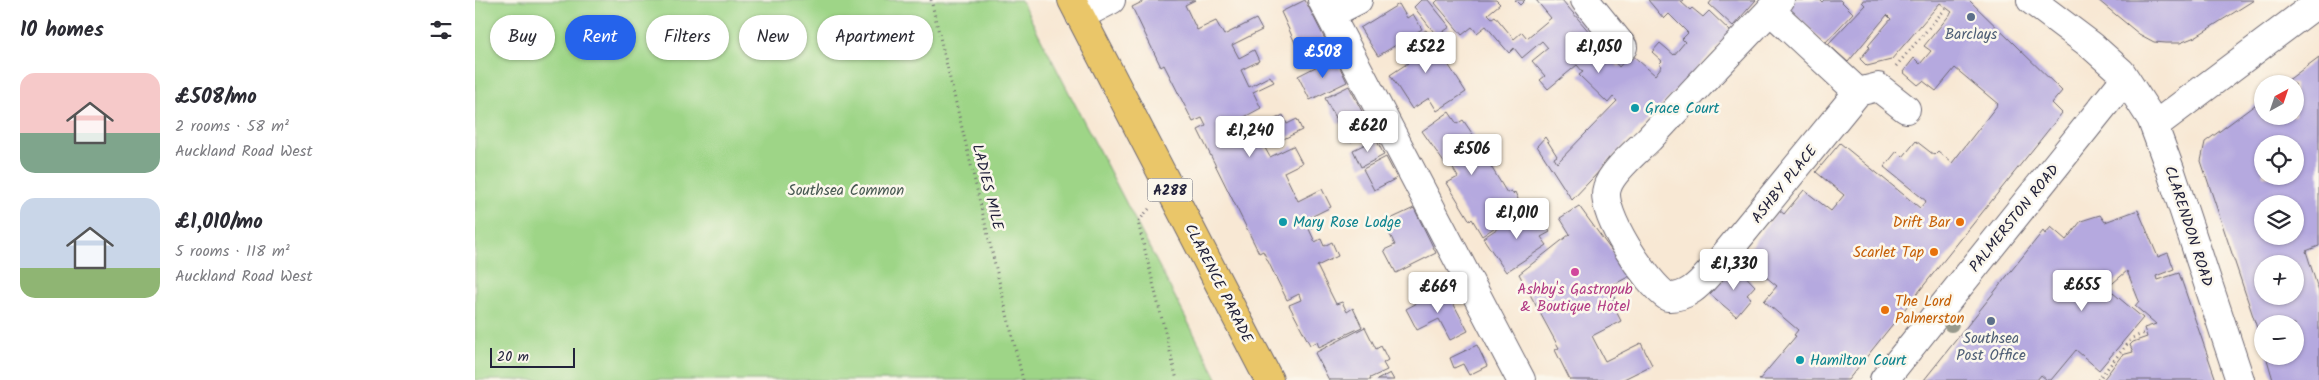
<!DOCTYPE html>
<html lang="en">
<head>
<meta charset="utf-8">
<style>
	:root { --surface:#fff; --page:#f2f2f3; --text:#2b2b33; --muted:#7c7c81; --accent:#2563eb }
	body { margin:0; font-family:Kalam,sans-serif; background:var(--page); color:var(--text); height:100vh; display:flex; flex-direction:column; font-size:19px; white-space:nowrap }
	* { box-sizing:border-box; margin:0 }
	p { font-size:16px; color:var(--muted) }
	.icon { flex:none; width:28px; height:28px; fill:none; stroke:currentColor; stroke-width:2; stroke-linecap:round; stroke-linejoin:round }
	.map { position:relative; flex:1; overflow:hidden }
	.details { display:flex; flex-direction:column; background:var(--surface); width:475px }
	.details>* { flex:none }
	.banner { position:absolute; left:15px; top:15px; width:475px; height:45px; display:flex; gap:10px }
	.needle { width:32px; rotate:40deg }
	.controls { position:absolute; left:1779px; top:75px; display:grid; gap:10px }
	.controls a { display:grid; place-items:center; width:50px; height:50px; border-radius:50%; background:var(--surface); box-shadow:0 1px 4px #0004; font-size:25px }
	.scale { position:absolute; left:15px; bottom:12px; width:85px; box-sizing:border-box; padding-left:5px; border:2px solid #22223b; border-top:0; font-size:14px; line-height:18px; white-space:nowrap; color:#22223b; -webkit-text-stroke:4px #fbf7ec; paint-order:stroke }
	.price { position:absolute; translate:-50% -42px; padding:0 11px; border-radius:5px; background:#fff; color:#222; font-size:16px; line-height:32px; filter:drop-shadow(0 1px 2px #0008) }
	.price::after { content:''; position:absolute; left:50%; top:30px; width:15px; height:11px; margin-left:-8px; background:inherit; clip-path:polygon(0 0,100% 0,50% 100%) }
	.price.selected { background:var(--accent); color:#fff }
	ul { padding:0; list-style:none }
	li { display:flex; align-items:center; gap:15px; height:125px; padding:0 20px }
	li span { display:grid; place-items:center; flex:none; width:140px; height:100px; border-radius:15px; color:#555 }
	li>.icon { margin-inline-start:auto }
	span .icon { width:60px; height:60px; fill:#fffc; stroke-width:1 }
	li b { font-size:21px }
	h2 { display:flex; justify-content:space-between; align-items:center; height:60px; padding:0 20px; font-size:21px }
	.pill { padding:0 18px; border-radius:22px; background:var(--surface); box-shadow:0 1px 4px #0004; font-size:18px; line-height:45px }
	.pill.selected { background:var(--accent); color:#fff }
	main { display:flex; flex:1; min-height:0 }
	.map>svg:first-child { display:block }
	.green { fill:#9ed587; stroke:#607c61 }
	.building { fill:#b5a9df; fill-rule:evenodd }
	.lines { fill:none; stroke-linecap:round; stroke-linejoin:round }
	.minor-casing { stroke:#6d6771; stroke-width:30 }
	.major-casing { stroke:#6d6771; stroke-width:30 }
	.path { stroke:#6d6771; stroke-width:3; stroke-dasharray:1 4; stroke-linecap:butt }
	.minor { stroke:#fff; stroke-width:28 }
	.major { stroke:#eac669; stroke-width:28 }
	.tree { fill:#97998c }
	.service-dot { fill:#5c6f8a; stroke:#fbf7ec; stroke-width:2 }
	.culture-dot { fill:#0f9aa8; stroke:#fbf7ec; stroke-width:2 }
	.food-dot { fill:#e8710a; stroke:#fbf7ec; stroke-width:2 }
	.hotel-dot { fill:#d1479c; stroke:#fbf7ec; stroke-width:2 }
	.labels { text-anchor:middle; stroke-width:5; stroke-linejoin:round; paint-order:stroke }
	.shield { fill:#fbf7ec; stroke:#636270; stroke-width:1 }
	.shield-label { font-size:14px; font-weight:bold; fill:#22223b }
	.service-label { font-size:15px; fill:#4e5e75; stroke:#fbf7ec }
	.culture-label { font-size:15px; fill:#0d838f; stroke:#fbf7ec; text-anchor:start }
	.street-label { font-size:15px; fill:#22223b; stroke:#fbf7ec }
	.park-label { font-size:15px; fill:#475852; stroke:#fbf7ec }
	.food-label { font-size:15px; fill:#c56008; stroke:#fbf7ec; text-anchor:end }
	.hotel-label { font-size:15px; fill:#b23c85; stroke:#fbf7ec }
</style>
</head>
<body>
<main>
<section class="details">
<h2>10 homes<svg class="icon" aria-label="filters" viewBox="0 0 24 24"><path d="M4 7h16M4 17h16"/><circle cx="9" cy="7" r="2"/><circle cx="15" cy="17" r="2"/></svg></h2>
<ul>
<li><span style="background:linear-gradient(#f6c9c9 60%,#7fa58c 0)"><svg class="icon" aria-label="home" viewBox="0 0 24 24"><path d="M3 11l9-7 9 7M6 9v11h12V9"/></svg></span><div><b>£508/mo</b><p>2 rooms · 58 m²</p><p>Auckland Road West</p></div></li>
<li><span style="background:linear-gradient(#c9d6e8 70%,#8fb573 0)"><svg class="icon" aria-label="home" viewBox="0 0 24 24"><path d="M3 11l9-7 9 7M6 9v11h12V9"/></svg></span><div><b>£1,010/mo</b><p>5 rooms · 118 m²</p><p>Auckland Road West</p></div></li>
</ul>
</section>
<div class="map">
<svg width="1844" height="380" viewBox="0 0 1844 380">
	<rect width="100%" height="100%" fill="#fbf7ec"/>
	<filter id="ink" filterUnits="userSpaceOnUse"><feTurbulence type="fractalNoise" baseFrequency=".02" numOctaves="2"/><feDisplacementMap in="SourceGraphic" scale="10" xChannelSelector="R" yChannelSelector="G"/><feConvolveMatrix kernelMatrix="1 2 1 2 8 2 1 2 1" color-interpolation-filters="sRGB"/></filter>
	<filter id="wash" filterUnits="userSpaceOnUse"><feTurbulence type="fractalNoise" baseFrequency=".0096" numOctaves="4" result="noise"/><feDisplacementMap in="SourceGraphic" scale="20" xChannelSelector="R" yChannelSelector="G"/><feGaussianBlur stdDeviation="1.12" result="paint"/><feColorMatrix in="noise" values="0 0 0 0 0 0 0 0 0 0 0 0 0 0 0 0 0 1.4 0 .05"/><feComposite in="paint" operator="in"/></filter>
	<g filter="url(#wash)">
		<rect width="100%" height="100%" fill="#f8e8d4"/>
		<path class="green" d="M 0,0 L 546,0 L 743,380 L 0,380 Z"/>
		<g id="blocks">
			<path class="building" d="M 671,0 L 720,0 L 710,5 L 722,30 L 741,21 L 749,35 L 781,19 L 787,30 L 757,45 L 764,58 L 779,50 L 784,61 L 766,70 L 774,87 L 795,76 L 799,82 L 778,92 L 786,108 L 762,121 L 769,135 L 808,115 L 812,124 L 822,119 L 827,130 L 790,148 L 795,157 L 818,146 L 827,163 L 809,172 L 823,201 L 847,189 L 856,207 L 834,218 L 838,227 L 834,229 L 840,242 L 846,239 L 849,246 L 857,242 L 863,256 L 842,266 L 861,304 L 867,302 L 872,312 L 878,308 L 887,327 L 844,347 L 842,342 L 835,345 L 814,305 L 826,300 L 824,294 L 812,300 L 788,251 L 784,253 L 723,130 L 731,126 L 727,118 L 718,122 L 689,65 L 686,67 L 657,7 Z
				M 830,0 L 852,43 L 826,56 L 806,12 Z
				M 946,0 L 953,0 L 975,27 L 962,36 L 939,7 Z
				M 963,0 L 1021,0 L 1025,4 L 1013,14 L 1017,18 L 1020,16 L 1039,39 L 1047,32 L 1052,38 L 1076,18 L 1061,0 L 1087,0 L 1144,67 L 1156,54 L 1180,75 L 1187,66 L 1184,64 L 1187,61 L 1177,52 L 1185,43 L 1199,55 L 1210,42 L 1207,39 L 1213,33 L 1194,14 L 1189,19 L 1173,0 L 1209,0 L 1206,2 L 1215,10 L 1217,8 L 1228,17 L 1234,11 L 1256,32 L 1097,200 L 1062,146 L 1070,137 L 1082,156 L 1079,158 L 1082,163 L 1142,101 L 1138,97 L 1133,103 L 1104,75 L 1108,72 L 1102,65 L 1073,89 L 1065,80 L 1070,76 L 1057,61 L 1073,48 L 1067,41 L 1047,58 L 1039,48 L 1034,53 L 1011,26 L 1002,33 L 997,27 L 987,35 L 960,3 Z
				M 1040,0 L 1050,0 L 1045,5 Z
				M 1237,0 L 1281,0 L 1258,26 L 1234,4 Z
				M 1320,0 L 1345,0 L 1347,2 L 1349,0 L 1365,0 L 1378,13 L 1350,43 L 1313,7 Z
				M 1388,0 L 1494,0 L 1587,91 L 1577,103 L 1587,113 L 1373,380 L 1284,380 L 1321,336 L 1319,335 L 1323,330 L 1289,301 L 1302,286 L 1267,257 L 1304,210 L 1309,214 L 1329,190 L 1356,211 L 1369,195 L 1341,172 L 1365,143 L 1445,208 L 1451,201 L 1409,167 L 1422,151 L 1428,157 L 1441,141 L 1459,155 L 1463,151 L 1477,163 L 1523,104 L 1480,68 L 1461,91 L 1448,81 L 1443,85 L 1428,72 L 1439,58 L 1445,64 L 1456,51 L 1449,46 L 1477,12 L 1465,3 L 1416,60 L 1392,66 L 1385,59 L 1395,47 L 1393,46 L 1416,19 L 1412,15 L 1373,62 L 1353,44 L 1390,5 L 1387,2 Z
				M 1623,0 L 1779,0 L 1720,37 L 1705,43 L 1691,43 L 1679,42 L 1664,34 Z
				M 924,4 L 932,18 L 938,14 L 947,29 L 903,56 L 885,28 Z
				M 951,30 L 991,92 L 962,111 L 954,98 L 937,109 L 915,75 L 933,63 L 923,48 Z
				M 860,57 L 872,82 L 835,100 L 823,76 Z
				M 1844,57 L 1844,246 L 1831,251 L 1844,292 L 1844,380 L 1798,380 L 1791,356 L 1820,356 L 1820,324 L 1788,324 L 1787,343 L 1726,161 L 1730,142 L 1788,99 L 1788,116 L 1820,116 L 1820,84 L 1808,84 ZM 1788,144 L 1820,144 L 1820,176 L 1788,176 ZM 1788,204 L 1820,204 L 1820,236 L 1788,236 ZM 1788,264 L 1820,264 L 1820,296 L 1788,296 Z
				M 874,86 L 897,131 L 876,142 L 866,123 L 863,124 L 850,98 Z
				M 974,112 L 982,124 L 988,120 L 1003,142 L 990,150 L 1001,167 L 1012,160 L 1032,193 L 1036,191 L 1038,194 L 1040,192 L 1047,209 L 1007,236 L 997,219 L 995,221 L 972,183 L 983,177 L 974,162 L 970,164 L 947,131 Z
				M 901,139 L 909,155 L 886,167 L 878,150 Z
				M 911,157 L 922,178 L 899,190 L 888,169 Z
				M 1104,206 L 1155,276 L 1134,287 L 1140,299 L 1136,301 L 1146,321 L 1117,336 L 1130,361 L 1166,343 L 1177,365 L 1147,380 L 1095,380 L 1080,350 L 1084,348 L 1044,274 L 1095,234 L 1085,218 Z
				M 939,208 L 961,253 L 921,273 L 909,250 L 920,245 L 909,222 Z
				M 1663,210 L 1683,257 L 1693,253 L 1699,269 L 1681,276 L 1682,280 L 1704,273 L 1741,380 L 1628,380 L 1647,355 L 1658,352 L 1655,345 L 1658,342 L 1672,337 L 1669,328 L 1681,324 L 1660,306 L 1664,301 L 1652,271 L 1632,288 L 1668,318 L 1624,370 L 1601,350 L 1576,380 L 1572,380 L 1566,375 L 1562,380 L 1449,380 L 1568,231 L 1570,234 L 1576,227 L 1591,240 L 1606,221 L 1625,215 L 1630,222 Z
				M 1049,211 L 1056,221 L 1064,215 L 1075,232 L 1066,237 L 1072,245 L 1031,272 L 1008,238 Z
				M 1260,265 L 1280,286 L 1272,295 L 1276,298 L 1261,316 L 1235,294 Z
				M 970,288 L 993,331 L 975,340 L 964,319 L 942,330 L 931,309 Z
				M 890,327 L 901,349 L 906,346 L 913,360 L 908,363 L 912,370 L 895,378 L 896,380 L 854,380 L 840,353 Z
				M 1002,345 L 1012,366 L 994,375 L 988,364 L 979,368 L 975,358 Z
				M 915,373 L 919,380 L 902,380 Z"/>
		</g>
	</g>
	<g filter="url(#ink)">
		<use href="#blocks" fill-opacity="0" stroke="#6d6771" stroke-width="1"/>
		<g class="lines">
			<defs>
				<path id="minor" d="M 847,0 L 1046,380
					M 1110,0 L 1148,47
					M 1556,0 L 1617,46 L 1646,72 L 1676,118 L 1696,172 L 1765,380
					M 1295,10 L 1383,92 L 1239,268 C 1226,282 1214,298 1193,297 C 1172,284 1124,213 1132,188 C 1136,172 1162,151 1174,139 C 1217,92 1261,46 1305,0
					M 855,14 L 883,0
					M 605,16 L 636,0
					M 1383,92 L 1403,87 L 1431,109
					M 1679,126 L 1844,2
					M 1409,380 L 1650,79"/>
				<path id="major" d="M 597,0 L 794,380"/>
			</defs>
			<use href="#minor" class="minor-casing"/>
			<use href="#major" class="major-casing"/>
			<path class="path" d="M 456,0 L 548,380
				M 1421,66 L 1471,8
				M 674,209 L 663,222 L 702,380
				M 1623,380 L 1657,338 L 1670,333"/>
			<use href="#minor" class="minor"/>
			<use href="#major" class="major"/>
		</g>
		<circle class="tree" cx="1476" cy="324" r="8"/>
	</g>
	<g class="service-dot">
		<circle cx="1496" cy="17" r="5"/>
		<circle cx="1516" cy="321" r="5"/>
	</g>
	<g class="culture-dot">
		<circle cx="1160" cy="108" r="5"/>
		<circle cx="808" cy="222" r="5"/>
		<circle cx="1325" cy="360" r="5"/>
	</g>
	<g class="food-dot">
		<circle cx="1485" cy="222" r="5"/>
		<circle cx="1459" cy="252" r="5"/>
		<circle cx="1410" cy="310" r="5"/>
	</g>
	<circle class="hotel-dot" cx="1100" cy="272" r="5"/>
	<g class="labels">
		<rect class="shield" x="672.5" y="178.5" width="45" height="23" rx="4"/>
		<g class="shield-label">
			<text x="695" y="195">A288</text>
		</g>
		<g class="service-label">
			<text x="1496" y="39">Barclays</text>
			<text x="1516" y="343">Southsea<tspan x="1516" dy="17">Post Office</tspan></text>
		</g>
		<g class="culture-label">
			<text x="1170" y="113">Grace Court</text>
			<text x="818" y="227">Mary Rose Lodge</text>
			<text x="1335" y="365">Hamilton Court</text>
		</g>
		<g class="street-label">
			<text transform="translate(1309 184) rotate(-51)" y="5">ASHBY PLACE</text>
			<text transform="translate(513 187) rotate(76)" y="5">LADIES MILE</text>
			<text transform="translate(1539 218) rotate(-51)" y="5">PALMERSTON ROAD</text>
			<text transform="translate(1714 226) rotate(72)" y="5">CLARENDON ROAD</text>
			<text transform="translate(744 283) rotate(63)" y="5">CLARENCE PARADE</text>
		</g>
		<g class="park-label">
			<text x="371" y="195">Southsea Common</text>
		</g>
		<g class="food-label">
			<text x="1475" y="227">Drift Bar</text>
			<text x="1449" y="257">Scarlet Tap</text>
			<text x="1420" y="306" text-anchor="start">The Lord<tspan x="1420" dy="17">Palmerston</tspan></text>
		</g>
		<g class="hotel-label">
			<text x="1100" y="294">Ashby's Gastropub<tspan x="1100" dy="17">&amp; Boutique Hotel</tspan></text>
		</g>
	</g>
</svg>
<div class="controls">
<a><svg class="needle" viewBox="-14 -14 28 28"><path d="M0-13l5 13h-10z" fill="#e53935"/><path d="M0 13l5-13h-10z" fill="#7c7c81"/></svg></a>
<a><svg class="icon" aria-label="locate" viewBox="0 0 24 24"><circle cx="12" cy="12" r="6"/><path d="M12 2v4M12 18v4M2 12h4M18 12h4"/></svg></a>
<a><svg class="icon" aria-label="layers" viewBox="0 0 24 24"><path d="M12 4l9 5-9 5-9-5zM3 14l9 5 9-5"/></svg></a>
<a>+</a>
<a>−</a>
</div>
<div class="scale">20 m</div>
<b class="price" style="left:951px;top:74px">£522</b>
<b class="price" style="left:1124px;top:74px">£1,050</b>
<b class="price selected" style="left:848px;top:79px">£508</b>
<b class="price" style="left:893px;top:153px">£620</b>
<b class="price" style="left:775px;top:158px">£1,240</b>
<b class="price" style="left:997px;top:176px">£506</b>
<b class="price" style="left:1042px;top:240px">£1,010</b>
<b class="price" style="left:1259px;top:291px">£1,330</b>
<b class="price" style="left:1607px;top:312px">£655</b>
<b class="price" style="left:963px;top:314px">£669</b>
<div class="banner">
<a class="pill">Buy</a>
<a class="pill selected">Rent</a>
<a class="pill">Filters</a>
<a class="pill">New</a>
<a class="pill">Apartment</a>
</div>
</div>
</main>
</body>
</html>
